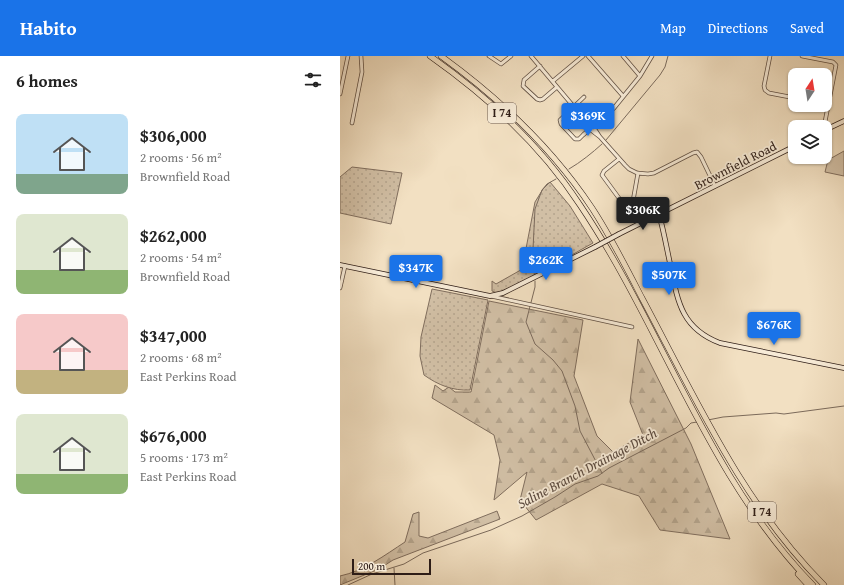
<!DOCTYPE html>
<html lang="en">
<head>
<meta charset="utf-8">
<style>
	:root { --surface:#fff; --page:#f2f2f2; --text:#222; --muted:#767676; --accent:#1a73e8 }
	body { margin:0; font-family:"Gentium Book Plus",serif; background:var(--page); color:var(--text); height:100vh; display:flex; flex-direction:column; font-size:15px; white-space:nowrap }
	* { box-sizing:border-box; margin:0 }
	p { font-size:13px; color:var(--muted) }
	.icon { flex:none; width:22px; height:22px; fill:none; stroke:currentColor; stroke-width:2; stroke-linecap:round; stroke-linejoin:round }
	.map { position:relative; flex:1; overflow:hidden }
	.side { display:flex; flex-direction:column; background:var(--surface); width:340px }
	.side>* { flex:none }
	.needle { width:26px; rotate:12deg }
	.fabs { position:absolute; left:448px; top:12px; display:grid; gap:8px }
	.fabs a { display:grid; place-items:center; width:44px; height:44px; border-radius:8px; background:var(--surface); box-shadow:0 1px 3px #0004; font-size:20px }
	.scale { position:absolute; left:12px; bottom:10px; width:79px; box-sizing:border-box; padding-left:4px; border:2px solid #2e1d17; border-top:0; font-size:11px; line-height:14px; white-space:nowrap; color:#2e1d17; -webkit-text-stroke:3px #f7ebd7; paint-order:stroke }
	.price { position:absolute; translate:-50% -34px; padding:0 9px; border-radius:4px; background:var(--accent); color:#fff; font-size:13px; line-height:26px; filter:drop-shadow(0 1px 2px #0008) }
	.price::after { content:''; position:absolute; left:50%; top:24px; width:12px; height:9px; margin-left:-6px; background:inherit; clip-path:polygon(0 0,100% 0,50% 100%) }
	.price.active { background:#222; color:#fff }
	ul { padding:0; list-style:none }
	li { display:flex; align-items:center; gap:12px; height:100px; padding:0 16px }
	li span { display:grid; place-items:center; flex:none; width:112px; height:80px; border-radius:8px; color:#555 }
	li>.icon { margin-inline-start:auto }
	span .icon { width:48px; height:48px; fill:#fffc; stroke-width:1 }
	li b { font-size:17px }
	h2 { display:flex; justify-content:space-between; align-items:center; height:48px; padding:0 16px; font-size:17px }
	header { display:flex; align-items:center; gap:24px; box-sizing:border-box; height:56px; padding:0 20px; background:var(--accent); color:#fff }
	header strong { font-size:19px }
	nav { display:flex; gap:22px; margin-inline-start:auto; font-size:14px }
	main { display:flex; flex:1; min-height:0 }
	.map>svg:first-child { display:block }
	.grass { fill:#d1bfa5; stroke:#806e5e }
	.forest { fill:url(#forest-firs); stroke:#806e5e }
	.park { fill:url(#park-dots); stroke:#806e5e }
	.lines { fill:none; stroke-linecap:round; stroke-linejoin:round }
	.stream { stroke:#7b6a5b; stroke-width:1 }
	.street-casing { stroke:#5f4e42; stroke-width:4.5 }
	.secondary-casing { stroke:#2e1d17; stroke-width:5.5 }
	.highway-casing { stroke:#2e1d17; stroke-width:6 }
	.street { stroke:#f7ebd7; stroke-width:3 }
	.secondary { stroke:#f7ebd7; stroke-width:4 }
	.highway { stroke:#f2e0c2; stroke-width:5 }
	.secondary-bridge-casing { stroke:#2e1d17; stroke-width:5.5; stroke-linecap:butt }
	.secondary-bridge { stroke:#f7ebd7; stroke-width:4 }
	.labels { text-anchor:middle; stroke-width:3.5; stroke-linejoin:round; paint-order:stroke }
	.shield { fill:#f7ebd7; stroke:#6a5b51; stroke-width:1 }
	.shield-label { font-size:12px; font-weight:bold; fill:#2e1d17 }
	.street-label { font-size:13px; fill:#2e1d17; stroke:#f7ebd7 }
	.water-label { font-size:14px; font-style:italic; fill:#5b4a3f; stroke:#f7ebd7 }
</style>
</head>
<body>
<header>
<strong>Habito</strong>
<nav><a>Map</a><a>Directions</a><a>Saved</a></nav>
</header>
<main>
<section class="side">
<h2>6 homes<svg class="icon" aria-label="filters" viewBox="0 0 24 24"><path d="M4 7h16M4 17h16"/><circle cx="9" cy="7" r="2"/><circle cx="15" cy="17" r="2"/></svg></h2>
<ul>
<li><span style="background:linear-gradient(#bfe0f5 75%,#7fa58c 0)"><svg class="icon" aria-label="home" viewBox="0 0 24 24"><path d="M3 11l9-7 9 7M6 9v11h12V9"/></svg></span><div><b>$306,000</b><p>2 rooms · 56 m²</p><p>Brownfield Road</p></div></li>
<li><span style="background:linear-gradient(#dfe7d0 70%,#8fb573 0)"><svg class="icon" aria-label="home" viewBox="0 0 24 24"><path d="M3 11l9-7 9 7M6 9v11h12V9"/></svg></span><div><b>$262,000</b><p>2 rooms · 54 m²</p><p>Brownfield Road</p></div></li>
<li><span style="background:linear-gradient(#f6c9c9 70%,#c2b280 0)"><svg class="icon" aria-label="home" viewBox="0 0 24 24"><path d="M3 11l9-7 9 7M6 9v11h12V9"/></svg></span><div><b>$347,000</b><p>2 rooms · 68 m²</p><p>East Perkins Road</p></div></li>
<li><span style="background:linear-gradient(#dfe7d0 75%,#8fb573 0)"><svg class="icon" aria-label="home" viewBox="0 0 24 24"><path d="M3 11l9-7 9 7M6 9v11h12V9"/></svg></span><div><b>$676,000</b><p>5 rooms · 173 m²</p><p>East Perkins Road</p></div></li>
</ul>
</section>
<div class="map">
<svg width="504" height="529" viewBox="0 0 504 529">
	<defs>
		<pattern id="forest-firs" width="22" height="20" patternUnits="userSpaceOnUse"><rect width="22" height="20" fill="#d1bfa5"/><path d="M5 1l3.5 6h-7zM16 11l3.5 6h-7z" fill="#b4a48d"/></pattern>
		<pattern id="park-dots" width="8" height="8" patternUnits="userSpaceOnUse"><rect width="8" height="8" fill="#d1bfa5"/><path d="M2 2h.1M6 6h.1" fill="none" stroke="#b4a48d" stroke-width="1.8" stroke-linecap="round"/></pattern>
	</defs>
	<rect width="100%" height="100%" fill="#f2e0c2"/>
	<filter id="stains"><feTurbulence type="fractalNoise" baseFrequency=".005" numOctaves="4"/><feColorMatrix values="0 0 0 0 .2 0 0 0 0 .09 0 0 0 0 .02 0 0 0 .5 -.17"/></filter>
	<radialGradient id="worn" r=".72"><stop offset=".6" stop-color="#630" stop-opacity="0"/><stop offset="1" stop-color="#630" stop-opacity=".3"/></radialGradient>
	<path class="grass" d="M 504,95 L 504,120 L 485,116 L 488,104 Z"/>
	<path class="forest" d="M 149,245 L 243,264 L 234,320 L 257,380 L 273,396 L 303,379 L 290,346 L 298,283 L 351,388 L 390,483 L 320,474 L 299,440 L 262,428 L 196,464 L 180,444 L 187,416 L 154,444 L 160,404 L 154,379 L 92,342 L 95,329 L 103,335 L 109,331 L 115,336 L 131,336 Z
		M 157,455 L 160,463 L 53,504 L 39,513 L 0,529 L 0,520 C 24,515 45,499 65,486 L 73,458 L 79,456 L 79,480 L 88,482 Z"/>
	<path class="park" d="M 12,111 L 62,117 L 51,168 L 0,157 L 0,121 Z
		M 210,126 L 230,150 L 253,187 C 222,204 190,225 157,237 L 152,235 L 152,225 L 156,228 L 186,211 L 187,207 L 184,203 L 195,146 L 203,133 Z
		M 92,233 L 148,244 L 130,334 C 113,335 98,329 84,319 L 80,300 L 81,281 Z"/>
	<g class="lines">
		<path class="stream" d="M 266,84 L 320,19 L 325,11 L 328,0
			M 229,113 C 241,106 252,97 262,88
			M 195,218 L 193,193 L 195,153 L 202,134 L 207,128 L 216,123
			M 195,225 L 195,231 L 186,266 L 195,288 L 213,304 L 222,315 L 235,350 L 240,375 L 262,417
			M 368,364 L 383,361 L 436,357 L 444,358 L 504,350
			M 54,512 L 55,529
			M 8,529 L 32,518 L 64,508 L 83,497 L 151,474 L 182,460 L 215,441 L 235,428 L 258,420 L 269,412 L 346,372 L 351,367 L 357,366"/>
		<defs>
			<path id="street" d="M 149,0 L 161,8 L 171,0
				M 191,0 L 245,64 L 252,72 L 251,74 L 260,81 L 285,109 L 289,113 L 297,117 L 308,118 L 314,117 L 353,97 L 357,96 L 361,101 L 375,130
				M 248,0 L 283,40
				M 283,0 L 300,20
				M 430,0 L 424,30 L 425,34 L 429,37 L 455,42
				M 462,0 L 493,6 L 496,9 L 484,71
				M 200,10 L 184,24 L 183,30 L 197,43 L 200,44 L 203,43 L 217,31
				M 213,25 L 243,0
				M 0,38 L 8,0
				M 244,41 L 220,64 L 221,68 L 235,83 L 239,83 L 243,79 L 274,52 L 300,20 L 312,0
				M 12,67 L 22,16 L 21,0
				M 252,72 L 254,72 L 260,81
				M 279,103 L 264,115 L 262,119 L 284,149 L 289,149 L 293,145 L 298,117
				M 0,232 L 5,210
				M 151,240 L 292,271"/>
			<path id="secondary" d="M 485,74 L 504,65
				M 319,158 C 324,176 327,194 331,212 C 338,248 343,273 380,287 L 504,312
				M 279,178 L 455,90
				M 0,209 L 150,240 L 163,237 L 255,191"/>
			<path id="highway" d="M 90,0 C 148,41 201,89 240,149 C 323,272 367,421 473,529
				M 101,0 C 159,42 212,92 252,152 C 271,181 286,211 302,242 C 356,343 402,447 484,529
				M 458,518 L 468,529"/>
		</defs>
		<use href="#street" class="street-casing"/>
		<use href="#secondary" class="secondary-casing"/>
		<use href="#highway" class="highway-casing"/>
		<use href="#street" class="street"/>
		<use href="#secondary" class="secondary"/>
		<use href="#highway" class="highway"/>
		<defs>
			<path id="secondary-bridge" d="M 255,191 L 279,178"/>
		</defs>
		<use href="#secondary-bridge" class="secondary-bridge-casing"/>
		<use href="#secondary-bridge" class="secondary-bridge"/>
	</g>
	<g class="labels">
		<g class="shield">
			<rect x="148" y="47" width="28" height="20" rx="3"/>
			<rect x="408" y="446" width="28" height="20" rx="3"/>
		</g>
		<g class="shield-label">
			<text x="162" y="61">I 74</text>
			<text x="422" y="460">I 74</text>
		</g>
		<g class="street-label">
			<text transform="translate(395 109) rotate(-27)" y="5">Brownfield Road</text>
		</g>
		<g class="water-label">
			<text transform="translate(247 412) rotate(-28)" y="5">Saline Branch Drainage Ditch</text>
		</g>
	</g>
	<rect width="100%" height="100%" filter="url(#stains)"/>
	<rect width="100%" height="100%" fill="url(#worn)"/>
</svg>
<div class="fabs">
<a><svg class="needle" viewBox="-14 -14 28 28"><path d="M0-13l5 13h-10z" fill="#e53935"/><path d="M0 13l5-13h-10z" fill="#767676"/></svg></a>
<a><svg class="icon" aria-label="layers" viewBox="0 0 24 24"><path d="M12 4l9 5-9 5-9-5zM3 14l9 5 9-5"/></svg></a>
</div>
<div class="scale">200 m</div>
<b class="price" style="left:248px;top:81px">$369K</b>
<b class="price active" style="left:303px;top:175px">$306K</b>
<b class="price" style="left:206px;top:225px">$262K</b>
<b class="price" style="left:76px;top:233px">$347K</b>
<b class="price" style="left:329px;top:240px">$507K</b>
<b class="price" style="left:434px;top:290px">$676K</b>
</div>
</main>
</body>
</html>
